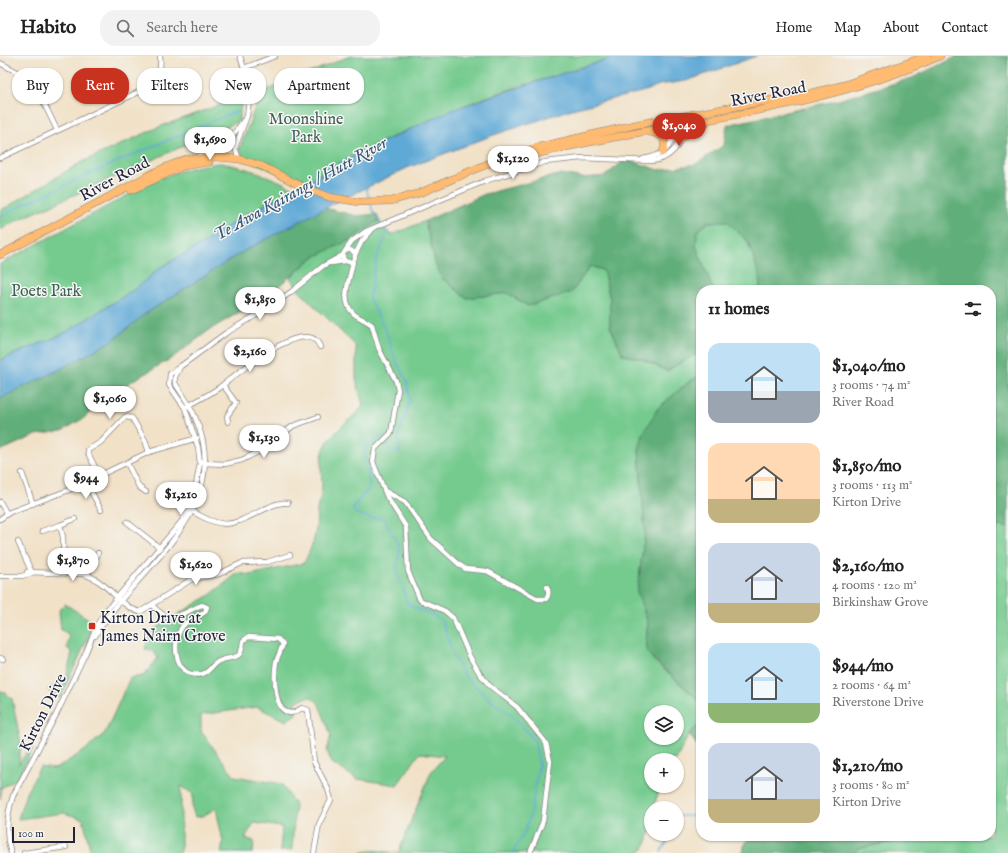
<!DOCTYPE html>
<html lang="en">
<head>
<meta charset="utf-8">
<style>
	:root { --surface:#fff; --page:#f2f2f2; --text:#222; --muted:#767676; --line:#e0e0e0; --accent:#c8321e }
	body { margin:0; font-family:"IM FELL English",serif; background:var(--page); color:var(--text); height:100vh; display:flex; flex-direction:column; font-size:15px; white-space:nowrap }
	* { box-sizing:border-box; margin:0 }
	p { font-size:13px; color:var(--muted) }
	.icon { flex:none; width:22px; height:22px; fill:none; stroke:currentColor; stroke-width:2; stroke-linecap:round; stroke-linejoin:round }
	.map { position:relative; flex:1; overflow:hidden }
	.panel { position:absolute; left:696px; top:229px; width:300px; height:556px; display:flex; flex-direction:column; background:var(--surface); border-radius:16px; box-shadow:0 1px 3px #0004 }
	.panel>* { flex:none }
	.hud { position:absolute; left:12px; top:12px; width:380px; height:36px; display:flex; gap:8px }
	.controls { position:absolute; left:644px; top:649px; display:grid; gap:8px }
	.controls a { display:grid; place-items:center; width:40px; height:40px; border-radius:50%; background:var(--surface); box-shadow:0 1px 3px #0004; font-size:20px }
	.scale { position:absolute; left:12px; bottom:10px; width:63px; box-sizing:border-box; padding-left:4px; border:2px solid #22223b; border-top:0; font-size:11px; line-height:14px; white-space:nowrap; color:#22223b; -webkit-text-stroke:3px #f6f6f2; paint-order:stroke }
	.price { position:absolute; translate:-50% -34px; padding:0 9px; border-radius:14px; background:#fff; color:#222; font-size:13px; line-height:26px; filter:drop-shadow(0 1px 2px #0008) }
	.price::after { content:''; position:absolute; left:50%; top:24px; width:12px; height:9px; margin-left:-6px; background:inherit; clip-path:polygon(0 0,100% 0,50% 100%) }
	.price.current { background:var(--accent); color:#fff }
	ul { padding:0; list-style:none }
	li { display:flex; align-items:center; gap:12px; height:100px; padding:0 12px }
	li span { display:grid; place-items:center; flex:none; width:112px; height:80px; border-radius:12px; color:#555 }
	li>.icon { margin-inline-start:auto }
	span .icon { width:48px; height:48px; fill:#fffc; stroke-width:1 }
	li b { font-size:17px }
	h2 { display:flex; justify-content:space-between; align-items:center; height:48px; padding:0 12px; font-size:17px }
	.pill { padding:0 14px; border-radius:16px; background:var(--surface); box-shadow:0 1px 3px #0004; font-size:14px; line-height:36px }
	.pill.current { background:var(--accent); color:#fff }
	header { display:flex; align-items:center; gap:24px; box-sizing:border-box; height:56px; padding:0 20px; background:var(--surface); border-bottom:1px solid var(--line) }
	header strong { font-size:19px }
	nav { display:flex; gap:22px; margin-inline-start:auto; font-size:14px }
	.search { width:280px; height:36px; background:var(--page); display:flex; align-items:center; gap:10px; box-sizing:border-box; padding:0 14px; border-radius:16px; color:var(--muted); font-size:15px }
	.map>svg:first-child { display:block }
	.green { fill:#75ca8e; stroke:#4c7664; fill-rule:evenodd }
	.forest { fill:#60ae79; stroke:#41685a }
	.water { fill:#5ea9d6; stroke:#406688 }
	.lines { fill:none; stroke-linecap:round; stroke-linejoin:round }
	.stream { stroke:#5ea9d6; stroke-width:1.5 }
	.minor-casing { stroke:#8a8281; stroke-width:6 }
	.highway-casing { stroke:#8a8281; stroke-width:8 }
	.minor { stroke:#fff; stroke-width:4.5 }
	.highway { stroke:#febb71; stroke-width:7 }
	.poi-dot { fill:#c8321e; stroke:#f6f6f2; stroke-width:1.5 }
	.labels { text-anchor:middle; stroke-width:3; stroke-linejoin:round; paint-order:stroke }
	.street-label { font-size:16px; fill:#22223b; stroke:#f6f6f2 }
	.park-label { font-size:16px; fill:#3f5d58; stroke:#f6f6f2 }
	.poi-label { font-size:16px; fill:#22223b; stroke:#f6f6f2; text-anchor:start }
	.water-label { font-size:17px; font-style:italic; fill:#3a5879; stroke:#f6f6f2 }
</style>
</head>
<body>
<header>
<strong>Habito</strong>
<div class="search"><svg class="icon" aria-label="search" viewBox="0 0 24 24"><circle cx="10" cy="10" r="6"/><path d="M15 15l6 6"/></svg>Search here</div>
<nav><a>Home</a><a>Map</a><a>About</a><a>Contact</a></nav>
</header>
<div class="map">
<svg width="1008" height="797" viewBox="0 0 1008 797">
	<rect width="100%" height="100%" fill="#f6f6f2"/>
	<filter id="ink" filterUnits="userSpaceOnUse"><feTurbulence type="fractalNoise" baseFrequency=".025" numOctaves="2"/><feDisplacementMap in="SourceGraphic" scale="8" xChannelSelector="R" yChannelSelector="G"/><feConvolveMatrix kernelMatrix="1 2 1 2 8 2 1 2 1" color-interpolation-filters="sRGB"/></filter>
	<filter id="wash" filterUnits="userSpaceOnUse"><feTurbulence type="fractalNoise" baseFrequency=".012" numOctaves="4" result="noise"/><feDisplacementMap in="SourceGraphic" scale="16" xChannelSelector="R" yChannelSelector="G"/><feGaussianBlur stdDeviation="0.9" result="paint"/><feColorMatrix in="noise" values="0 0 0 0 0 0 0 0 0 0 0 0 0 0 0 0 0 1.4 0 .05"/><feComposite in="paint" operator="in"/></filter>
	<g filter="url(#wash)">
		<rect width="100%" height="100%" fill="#f1e1c7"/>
		<path class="green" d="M 350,0 L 617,0 C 574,16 529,26 487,41 C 423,64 362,95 303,127 L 246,103 L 239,94 L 255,52 L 258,38 Z
			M 242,41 L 239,65 L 16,165 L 0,174 L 0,155 L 80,107 L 159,71 Z
			M 220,107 C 246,111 269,120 294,132 L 237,164 L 199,190 L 161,211 L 135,233 L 63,278 L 0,304 L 0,208 L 156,124 C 178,115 196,109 220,107 Z
			M 378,165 L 391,179 L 425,165 L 436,210 L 443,223 L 467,242 L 507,237 L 528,250 L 572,236 L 590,210 L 603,214 L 610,242 L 610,270 L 623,299 L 642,303 L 667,315 L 690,301 L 701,297 L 701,319 L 690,325 L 658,352 L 639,394 L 645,476 L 637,536 L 648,567 L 646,585 L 654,605 L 701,646 L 701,668 L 689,678 L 676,704 L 651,704 L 651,730 L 661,730 L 653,752 L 651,752 L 651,775 L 644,793 L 636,797 L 360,797 L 370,794 L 398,797 L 431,716 L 445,700 L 420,697 L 397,729 L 357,723 L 332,707 L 327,695 L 331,679 L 318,646 L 310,641 L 301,643 L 295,647 L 296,658 L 286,665 L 257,651 L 201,659 L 201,675 L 234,720 L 282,728 L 295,749 L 292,794 L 280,795 L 282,771 L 254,767 L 245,782 L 254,785 L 253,797 L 221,797 L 223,786 L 216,752 L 203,760 L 195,761 L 192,752 L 193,738 L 181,730 L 181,791 L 179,797 L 91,797 L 83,763 L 64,757 L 18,763 L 26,737 L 40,711 L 55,713 L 84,695 L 105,677 L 130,622 L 143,620 L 158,602 L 153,595 L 145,593 L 149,578 L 167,565 L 210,539 L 238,517 L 250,519 L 304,507 C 309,497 315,484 316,472 C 317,466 316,460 317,454 C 318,447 322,440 322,433 C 322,417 318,402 327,387 C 336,373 352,363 363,350 L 356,323 L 356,290 L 301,237 L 290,222 L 312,202 L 353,181 ZM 651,656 L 677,656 L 677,682 L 651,682 Z
			M 727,165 L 748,186 L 759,218 L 760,234 L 713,234 L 696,190 L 697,176 L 709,166 Z
			M 1002,470 L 1008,472 L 1008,797 L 856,797 L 857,793 L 918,780 L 991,780 L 991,471 Z
			M 65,548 L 95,567 L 60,642 L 53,640 L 48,633 L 66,624 L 72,596 L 67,592 L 69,581 L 67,577 L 61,574 L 59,554 Z
			M 0,634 L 12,642 L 21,688 L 19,708 L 31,690 L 33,693 L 17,723 L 1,732 L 0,743 Z"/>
		<path class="forest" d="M 958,0 L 1008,0 L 1008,472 L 1002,470 L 991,471 L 991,234 L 760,234 L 759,218 L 748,186 L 727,165 L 709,166 L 697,176 L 696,190 L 713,234 L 701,234 L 701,297 L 690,301 L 667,315 L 642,303 L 623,299 L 610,270 L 610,242 L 603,214 L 590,210 L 572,236 L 528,250 L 507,237 L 467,242 L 443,223 L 436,210 L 425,165 L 485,138 L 562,118 L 583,122 L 605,120 L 626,103 L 659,114 L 696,108 L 724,89 L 727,69 L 835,45 L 912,22 Z
			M 325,152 L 357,160 L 377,158 L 378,165 L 348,185 L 312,202 L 268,239 L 211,273 L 172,302 L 108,339 L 84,362 L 62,375 L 36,379 L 0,395 L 0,342 L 57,315 L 113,284 L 145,258 L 244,195 Z
			M 701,319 L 701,646 L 648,598 L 646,585 L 648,567 L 637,536 L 645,476 L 639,394 L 643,378 L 658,352 L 690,325 Z
			M 701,668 L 701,695 L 689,678 Z
			M 750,780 L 918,780 L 857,793 L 856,797 L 743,797 L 744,790 Z"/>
		<path class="water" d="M 617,0 L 757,0 L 686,25 L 659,29 L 645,35 L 572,53 L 488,81 L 407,112 L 329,150 L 244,195 L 145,258 L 113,284 L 57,315 L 0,342 L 0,304 L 63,278 L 135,233 L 161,211 L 199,190 L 237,164 L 353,100 L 449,55 L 489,41 Z"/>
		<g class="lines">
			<path class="stream" d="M 366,131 L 369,143
				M 371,149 L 374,158
				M 0,161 L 16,152 L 109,109 L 237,55
				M 378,161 L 381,167
				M 383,170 L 387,177 L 377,201 L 369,242 L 386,275 L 394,300 L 407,325 L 410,345 L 398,381 L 400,397 L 392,395 L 385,386
				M 383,382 L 382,380 L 365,391 C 363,405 369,417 370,431 L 353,451 L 355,457 L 371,462 L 384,462 L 400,493 L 396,517 L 404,534 L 406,546 L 419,554 L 435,560 L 442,565 L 452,595
				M 453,600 L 465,621 L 489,643 L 515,662 L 534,684 L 537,696 L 539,708 L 531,756 L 525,775 L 513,797
				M 677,760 L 701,760
				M 661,795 C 664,789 670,785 672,778"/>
		</g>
	</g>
	<g filter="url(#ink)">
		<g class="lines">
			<defs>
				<path id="minor" d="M 0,7 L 23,19 L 37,33 L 57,74
					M 244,12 L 275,0
					M 199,100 C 220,93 232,82 244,64
					M 0,102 L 145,33 C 157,25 162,14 160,0
					M 239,103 L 235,92 L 247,60 L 250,38 L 247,22 L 240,0
					M343 200a6 6 0 1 1 12 0a6 6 0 1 1-12 0Z
					M 345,195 L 352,185 L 366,175 L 485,125 L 545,106 L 582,102 L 651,105 C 668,104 686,88 679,70 L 675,72 C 671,93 665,99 643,103
					M 355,199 L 362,185 L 372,174
					M 353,205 C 351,221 339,243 353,257 C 358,262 366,264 372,269 L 379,293 L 396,325 L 398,334 L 391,377 L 375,393 L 373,406 L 387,441 L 406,471 L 408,515 L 420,544 L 445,555 L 453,562 L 470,601 L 480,618 L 490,630 L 517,651 L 546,687 L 550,705 L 543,765 L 530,797
					M 331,207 L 345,205
					M 223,329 L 236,347 L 227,360 L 228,366
					M 188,350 C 199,344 210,338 220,331 C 236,319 308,257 320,291
					M 127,407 L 139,431 L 146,436
					M 204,407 L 225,408 L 242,404 L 260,395 L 293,370 L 318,361
					M 22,417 L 33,448
					M 99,419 L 88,397 L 88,394 L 101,386 L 125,361 L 132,362 L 145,384 L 149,396
					M 86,426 L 101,454
					M 385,435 L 405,446 L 431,483 L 461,510 L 466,513 L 487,515 L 538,543 L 546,543 C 549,539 549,535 547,531
					M 0,446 L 7,458
					M 192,455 C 226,476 234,468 267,452 C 274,449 280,446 288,447
					M 0,463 L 10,456 L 69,434 L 149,396 L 197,382
					M 127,466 L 160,492
					M 42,475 L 60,469
					M 27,516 L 83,518 C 107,524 120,551 140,556 L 192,523 L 219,518 L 242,507 L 267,506 L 290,499
					M 64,517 L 63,481 L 60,469 L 75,463
					M 87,519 L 98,497
					M 0,520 L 22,520 L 32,517 L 18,486
					M 152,549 C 171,571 181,557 202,549 L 207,551 L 205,556 C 197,562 187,563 182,571 C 170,589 176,623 202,618 C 210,616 212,608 219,605 C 235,598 241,607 243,585 L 248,581 L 278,583 L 283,588 C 281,594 278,600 276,606 C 274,618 273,655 290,657 C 295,657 298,654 302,652 L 308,654 L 314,706 L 328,733 L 331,744 L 319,768 L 314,797
					M 95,580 C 136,510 237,456 195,361 C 190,348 182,338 175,327 L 175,321 L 180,311
					M 0,602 L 3,603
					M 11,797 C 5,778 7,758 13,740 L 57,657 L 86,596 L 97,569 L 105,556 L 182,465 L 189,453 L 196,429 L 200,407 L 198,391 L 185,352 L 169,329 L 170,318 L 226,277 L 270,251 L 291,236 L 323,210 L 343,199
					M 24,797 L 66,791"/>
				<path id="highway" d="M 649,76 C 663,78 667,83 663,96
					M 680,83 L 692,73 L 705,68
					M 498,109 C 542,95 586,87 631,78 C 735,59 842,43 940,0
					M 131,134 L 183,110 L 209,106
					M 0,199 L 157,115 L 186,103 L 217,101 L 239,103 L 262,110 L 305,132 L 329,141 L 359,146 L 391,145 L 420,137 L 492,106 L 539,91 L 639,68 L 816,36 L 844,29 L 927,0"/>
			</defs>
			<use href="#minor" class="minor-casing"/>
			<use href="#highway" class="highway-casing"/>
			<use href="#minor" class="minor"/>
			<use href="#highway" class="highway"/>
		</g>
	</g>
	<rect class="poi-dot" x="88" y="566" width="8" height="8" rx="2"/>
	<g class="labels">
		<g class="street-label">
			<text transform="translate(768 37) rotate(-11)" y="6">River Road</text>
			<text transform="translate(114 122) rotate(-28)" y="6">River Road</text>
			<text transform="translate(42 656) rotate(-63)" y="6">Kirton Drive</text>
		</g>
		<g class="park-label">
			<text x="306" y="68">Moonshine<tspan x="306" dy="18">Park</tspan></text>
			<text x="46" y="240">Poets Park</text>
		</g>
		<g class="poi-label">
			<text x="100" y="567">Kirton Drive at<tspan x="100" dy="18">James Nairn Grove</tspan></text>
		</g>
		<g class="water-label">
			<text transform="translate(300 132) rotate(-29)" y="6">Te Awa Kairangi / Hutt River</text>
		</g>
	</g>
</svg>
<div class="controls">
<a><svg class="icon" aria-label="layers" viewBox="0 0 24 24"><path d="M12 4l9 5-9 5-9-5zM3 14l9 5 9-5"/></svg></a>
<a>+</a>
<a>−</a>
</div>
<div class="scale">100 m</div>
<b class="price current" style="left:679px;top:91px">$1,040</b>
<b class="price" style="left:210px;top:105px">$1,690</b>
<b class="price" style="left:513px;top:124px">$1,120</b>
<b class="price" style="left:260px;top:265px">$1,850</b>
<b class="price" style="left:250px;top:317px">$2,160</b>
<b class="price" style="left:110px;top:364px">$1,060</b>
<b class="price" style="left:264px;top:403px">$1,130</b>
<b class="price" style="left:86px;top:444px">$944</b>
<b class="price" style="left:181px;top:460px">$1,210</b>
<b class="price" style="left:73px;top:526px">$1,870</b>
<b class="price" style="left:196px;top:530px">$1,620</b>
<div class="hud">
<a class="pill">Buy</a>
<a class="pill current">Rent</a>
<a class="pill">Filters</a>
<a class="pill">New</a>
<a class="pill">Apartment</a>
</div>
<section class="panel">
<h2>11 homes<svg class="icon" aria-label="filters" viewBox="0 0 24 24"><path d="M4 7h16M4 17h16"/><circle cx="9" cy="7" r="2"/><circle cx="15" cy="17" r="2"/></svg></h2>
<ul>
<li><span style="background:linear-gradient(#bfe0f5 60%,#9aa5b1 0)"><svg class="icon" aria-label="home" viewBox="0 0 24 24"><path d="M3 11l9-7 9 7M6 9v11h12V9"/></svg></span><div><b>$1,040/mo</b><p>3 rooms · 74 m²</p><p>River Road</p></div></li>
<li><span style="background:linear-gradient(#ffd9b3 70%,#c2b280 0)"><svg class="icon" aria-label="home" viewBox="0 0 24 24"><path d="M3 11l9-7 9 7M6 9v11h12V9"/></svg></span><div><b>$1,850/mo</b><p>3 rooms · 113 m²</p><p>Kirton Drive</p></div></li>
<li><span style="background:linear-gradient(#c9d6e8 75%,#c2b280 0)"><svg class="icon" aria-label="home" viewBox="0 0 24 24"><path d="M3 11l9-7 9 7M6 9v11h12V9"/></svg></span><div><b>$2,160/mo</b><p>4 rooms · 120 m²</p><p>Birkinshaw Grove</p></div></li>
<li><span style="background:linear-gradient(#bfe0f5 75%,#8fb573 0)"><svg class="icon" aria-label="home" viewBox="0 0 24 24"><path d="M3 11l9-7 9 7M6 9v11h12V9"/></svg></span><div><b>$944/mo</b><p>2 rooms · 64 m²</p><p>Riverstone Drive</p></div></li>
<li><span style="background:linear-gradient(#c9d6e8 70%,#c2b280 0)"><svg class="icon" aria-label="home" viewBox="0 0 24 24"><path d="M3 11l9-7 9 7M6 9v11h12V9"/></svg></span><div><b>$1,210/mo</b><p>3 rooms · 80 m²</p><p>Kirton Drive</p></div></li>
</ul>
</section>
</div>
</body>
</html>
